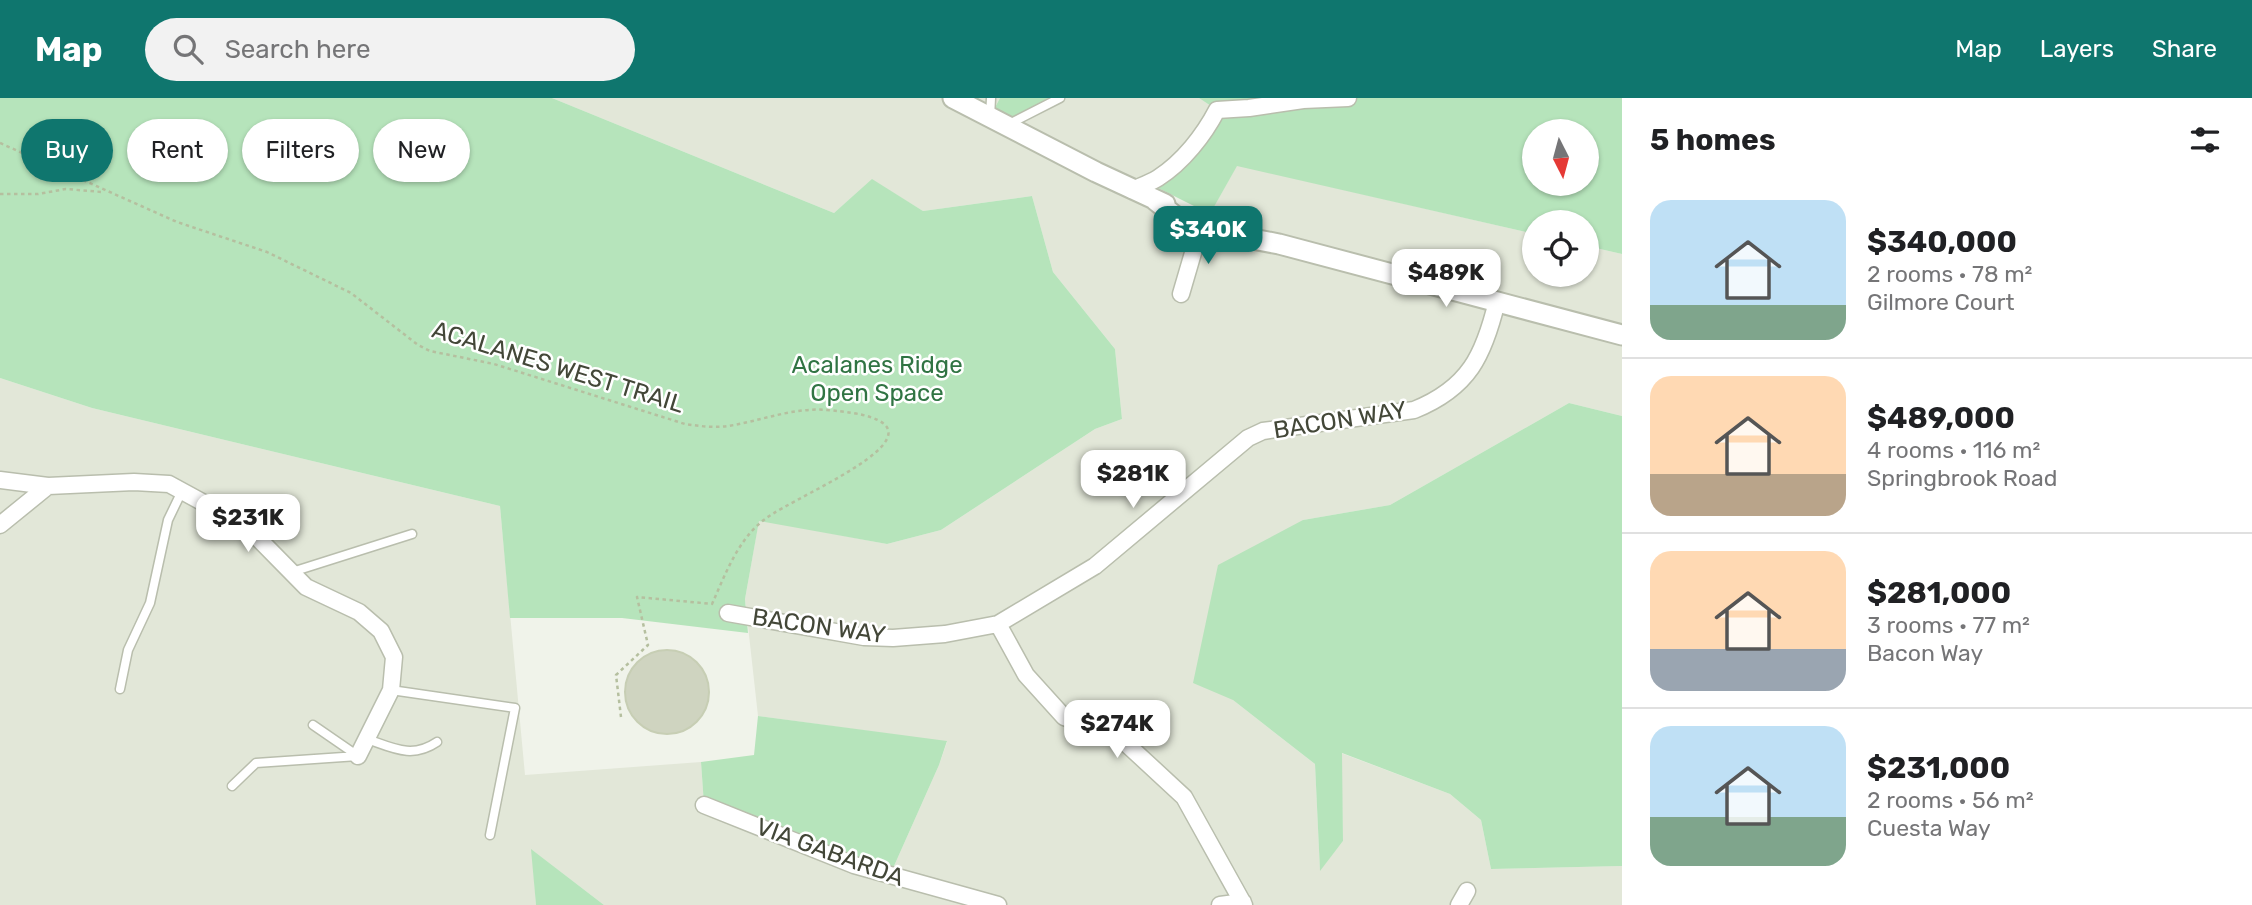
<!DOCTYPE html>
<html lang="en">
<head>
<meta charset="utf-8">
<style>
	:root { --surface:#fff; --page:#f2f2f2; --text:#202124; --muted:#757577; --line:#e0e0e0; --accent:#0f766e }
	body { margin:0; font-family:Rubik,sans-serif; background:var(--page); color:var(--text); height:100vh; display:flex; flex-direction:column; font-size:26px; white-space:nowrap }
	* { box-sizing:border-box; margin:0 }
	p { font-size:23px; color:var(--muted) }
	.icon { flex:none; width:38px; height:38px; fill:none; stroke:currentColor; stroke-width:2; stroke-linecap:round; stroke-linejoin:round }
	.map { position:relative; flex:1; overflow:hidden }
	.panel { display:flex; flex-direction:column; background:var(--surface); width:630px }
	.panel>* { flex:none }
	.guide { position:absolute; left:21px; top:21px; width:665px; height:63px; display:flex; gap:14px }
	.needle { width:46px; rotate:174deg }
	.controls { position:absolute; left:1522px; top:21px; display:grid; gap:14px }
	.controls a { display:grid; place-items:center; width:77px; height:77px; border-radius:50%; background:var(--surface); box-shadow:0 2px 5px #0004; font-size:35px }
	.price { position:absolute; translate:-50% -60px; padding:0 16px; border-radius:14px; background:#fff; color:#222; font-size:23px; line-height:46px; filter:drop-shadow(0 2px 4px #0008) }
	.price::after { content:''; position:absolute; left:50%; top:42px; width:21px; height:16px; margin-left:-10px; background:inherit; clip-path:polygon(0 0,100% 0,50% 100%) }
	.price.active { background:var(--accent); color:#fff }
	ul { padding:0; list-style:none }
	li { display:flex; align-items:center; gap:21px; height:175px; padding:0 28px }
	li+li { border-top:2px solid var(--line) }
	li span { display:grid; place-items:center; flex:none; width:196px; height:140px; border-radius:21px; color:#555 }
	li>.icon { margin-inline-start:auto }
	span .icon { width:84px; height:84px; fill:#fffc; stroke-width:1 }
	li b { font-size:30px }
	h2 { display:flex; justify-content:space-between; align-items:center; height:84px; padding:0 28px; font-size:30px }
	.tag { padding:0 24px; border-radius:32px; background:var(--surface); box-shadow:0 2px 5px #0004; font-size:24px; line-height:63px }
	.tag.active { background:var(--accent); color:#fff }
	header { display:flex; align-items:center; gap:42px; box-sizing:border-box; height:98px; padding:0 35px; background:var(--accent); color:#fff }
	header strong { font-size:33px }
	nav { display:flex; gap:38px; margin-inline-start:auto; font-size:24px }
	.search { width:490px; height:63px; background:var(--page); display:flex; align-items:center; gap:18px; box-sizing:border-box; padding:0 24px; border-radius:38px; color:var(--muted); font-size:26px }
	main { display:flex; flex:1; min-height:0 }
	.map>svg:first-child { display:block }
	.residential { fill:#e2e7d8 }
	.green { fill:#b6e4bb; fill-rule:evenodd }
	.building { fill:#cfd4c0; stroke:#c7ceb4; stroke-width:2 }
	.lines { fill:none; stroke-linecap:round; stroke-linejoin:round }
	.service-casing { stroke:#b9bead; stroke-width:11 }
	.minor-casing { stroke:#b9bead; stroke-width:19 }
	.tertiary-casing { stroke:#b9bead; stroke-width:23 }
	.path { stroke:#b5bf9f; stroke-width:2.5; stroke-dasharray:3.5 3.5; stroke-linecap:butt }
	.service { stroke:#fff; stroke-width:8 }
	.minor { stroke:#fff; stroke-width:16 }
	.tertiary { stroke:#fff; stroke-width:19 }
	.labels { text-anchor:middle; stroke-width:5; stroke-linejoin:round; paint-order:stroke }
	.park-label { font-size:24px; fill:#307443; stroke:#fff }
	.street-label { font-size:24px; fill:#434738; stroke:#fff }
</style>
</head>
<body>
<header>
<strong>Map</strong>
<div class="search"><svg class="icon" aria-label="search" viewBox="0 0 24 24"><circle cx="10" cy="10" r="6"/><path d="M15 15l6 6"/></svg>Search here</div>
<nav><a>Map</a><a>Layers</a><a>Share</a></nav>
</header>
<main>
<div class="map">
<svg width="1622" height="807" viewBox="0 0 1622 807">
	<rect width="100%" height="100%" fill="#f0f3ea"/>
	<path class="residential" d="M 552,0 L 1000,0 L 990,19 L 1006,27 L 1048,0 L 1199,0 L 1217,12 L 1186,54 L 1120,94 L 1170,119 L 1183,132 L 1210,116 L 1237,67 L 1535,136 L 1535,177 L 1587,177 L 1587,148 L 1622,156 L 1622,318 L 1569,305 L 1390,407 L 1303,422 L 1233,602 L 1315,666 L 1320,772 L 1343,743 L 1341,655 L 1450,696 L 1481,722 L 1491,771 L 1622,768 L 1622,807 L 604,807 L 532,752 L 536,807 L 0,807 L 0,280 L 92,310 L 500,408 L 525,677 L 701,664 L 704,707 L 890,777 L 939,667 L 947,644 L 758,618 L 745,501 L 759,422 L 887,446 L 941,432 L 1095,331 L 1122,321 L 1115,251 L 1053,174 L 1032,98 L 923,113 L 872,82 L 834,115 Z"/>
	<path class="green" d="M 0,0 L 552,0 L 834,115 L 872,81 L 923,113 L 1032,98 L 1053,174 L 1115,251 L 1122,321 L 1095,331 L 941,432 L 887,446 L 759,423 L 745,501 L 748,535 L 622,520 L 510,520 L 500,408 L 92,310 L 0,280 Z
		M 1000,0 L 1048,0 L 1006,27 L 990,19 Z
		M 1199,0 L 1622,0 L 1622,156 L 1587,148 L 1587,124 L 1535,124 L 1535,136 L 1237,68 L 1210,116 L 1150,86 L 1217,12 ZM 1535,33 L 1587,33 L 1587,86 L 1535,86 Z
		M 1569,305 L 1622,318 L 1622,768 L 1491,771 L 1481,722 L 1450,696 L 1342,655 L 1343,743 L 1320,773 L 1315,666 L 1233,602 L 1193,585 L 1218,467 L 1303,422 L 1390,407 Z
		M 758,618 L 947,643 L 939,667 L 890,777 L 704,707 L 701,664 L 754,657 Z
		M 531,751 L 604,807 L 536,807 Z"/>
	<path class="building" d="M625 594a42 42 0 1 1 84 0a42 42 0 1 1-84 0Z"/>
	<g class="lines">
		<defs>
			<path id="service" d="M 990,19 L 991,0
				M 1009,26 L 1060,0
				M 292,474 L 412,436
				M 120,591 L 128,552 L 150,505 L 168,422 L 182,393
				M 391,592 L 515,610 L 490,737
				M 313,627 L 358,658
				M 367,641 C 393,650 412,661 437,644
				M 232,688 L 256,665 L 358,658"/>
			<path id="minor" d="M 1132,92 C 1141,88 1150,85 1158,80 C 1183,64 1204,37 1217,12 L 1249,10 L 1303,2 L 1348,0
				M 1181,196 L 1200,131
				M 0,382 L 48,388
				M 0,427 L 48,388 L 134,384 L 169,386 L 246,428 L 306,489 L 359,514 L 381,533 L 394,559 L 391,592 L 358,658
				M 728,515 L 864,539 L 893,540 L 945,536 L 998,526 L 1095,468 L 1248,340 L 1263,333 L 1414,312 C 1469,290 1484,257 1497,203
				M 998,526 L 1026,577 L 1064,619 L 1118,638 L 1184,699 L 1244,807
				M 704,707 L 854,767 L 998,807
				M 1220,807 L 1243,804
				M 1459,807 L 1467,793"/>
			<path id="tertiary" d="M 953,0 L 1096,74 L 1165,106
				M 1155,102 L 1175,118 L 1200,131 L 1279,146 L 1622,237"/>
		</defs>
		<use href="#service" class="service-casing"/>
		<use href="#minor" class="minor-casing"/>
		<use href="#tertiary" class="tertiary-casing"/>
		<path class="path" d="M 0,45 L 177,124 L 267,154 L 351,195 L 418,247 L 430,253 L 494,266 L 685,326 C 699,328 714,330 728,328 C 761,323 793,309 827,312 C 983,324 797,396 765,421 C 738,441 725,477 712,506
			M 0,96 L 38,96 L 66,91 L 102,94
			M 621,619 L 616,577 L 648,547 L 637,499 L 713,506"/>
		<use href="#service" class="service"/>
		<use href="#minor" class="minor"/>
		<use href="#tertiary" class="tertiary"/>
	</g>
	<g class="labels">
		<g class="park-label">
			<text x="877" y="275">Acalanes Ridge<tspan x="877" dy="28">Open Space</tspan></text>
		</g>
		<g class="street-label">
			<text transform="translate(558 269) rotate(17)" y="8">ACALANES WEST TRAIL</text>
			<text transform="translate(1340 322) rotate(-9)" y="8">BACON WAY</text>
			<text transform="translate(819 528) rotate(8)" y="8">BACON WAY</text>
			<text transform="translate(830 754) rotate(20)" y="8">VIA GABARDA</text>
		</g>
	</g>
</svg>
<div class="controls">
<a><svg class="needle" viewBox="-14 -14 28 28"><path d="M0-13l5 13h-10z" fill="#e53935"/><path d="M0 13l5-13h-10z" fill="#757577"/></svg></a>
<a><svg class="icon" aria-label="locate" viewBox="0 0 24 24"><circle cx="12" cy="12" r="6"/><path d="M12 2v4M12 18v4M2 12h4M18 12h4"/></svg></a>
</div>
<b class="price active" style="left:1208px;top:168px">$340K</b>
<b class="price" style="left:1446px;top:211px">$489K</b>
<b class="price" style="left:1133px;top:412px">$281K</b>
<b class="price" style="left:248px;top:456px">$231K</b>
<b class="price" style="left:1117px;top:662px">$274K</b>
<div class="guide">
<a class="tag active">Buy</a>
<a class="tag">Rent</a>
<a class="tag">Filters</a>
<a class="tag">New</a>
</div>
</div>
<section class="panel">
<h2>5 homes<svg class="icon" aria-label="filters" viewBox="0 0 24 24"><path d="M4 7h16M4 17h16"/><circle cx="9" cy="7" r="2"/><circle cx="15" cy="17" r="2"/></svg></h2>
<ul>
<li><span style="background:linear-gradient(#bfe0f5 75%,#7fa58c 0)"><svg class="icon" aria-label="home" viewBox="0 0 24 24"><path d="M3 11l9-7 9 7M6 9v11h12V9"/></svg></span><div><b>$340,000</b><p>2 rooms · 78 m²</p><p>Gilmore Court</p></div></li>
<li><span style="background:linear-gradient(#ffd9b3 70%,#b9a48a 0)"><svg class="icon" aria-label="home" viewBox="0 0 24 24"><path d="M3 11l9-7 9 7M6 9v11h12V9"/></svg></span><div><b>$489,000</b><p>4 rooms · 116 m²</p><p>Springbrook Road</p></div></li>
<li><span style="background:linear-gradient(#ffd9b3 70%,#9aa5b1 0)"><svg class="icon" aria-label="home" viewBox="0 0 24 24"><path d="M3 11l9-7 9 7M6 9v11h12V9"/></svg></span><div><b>$281,000</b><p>3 rooms · 77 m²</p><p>Bacon Way</p></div></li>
<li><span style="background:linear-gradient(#bfe0f5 65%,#7fa58c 0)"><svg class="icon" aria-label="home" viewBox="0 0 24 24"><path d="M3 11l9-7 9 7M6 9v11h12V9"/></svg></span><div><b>$231,000</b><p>2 rooms · 56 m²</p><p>Cuesta Way</p></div></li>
</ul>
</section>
</main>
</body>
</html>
